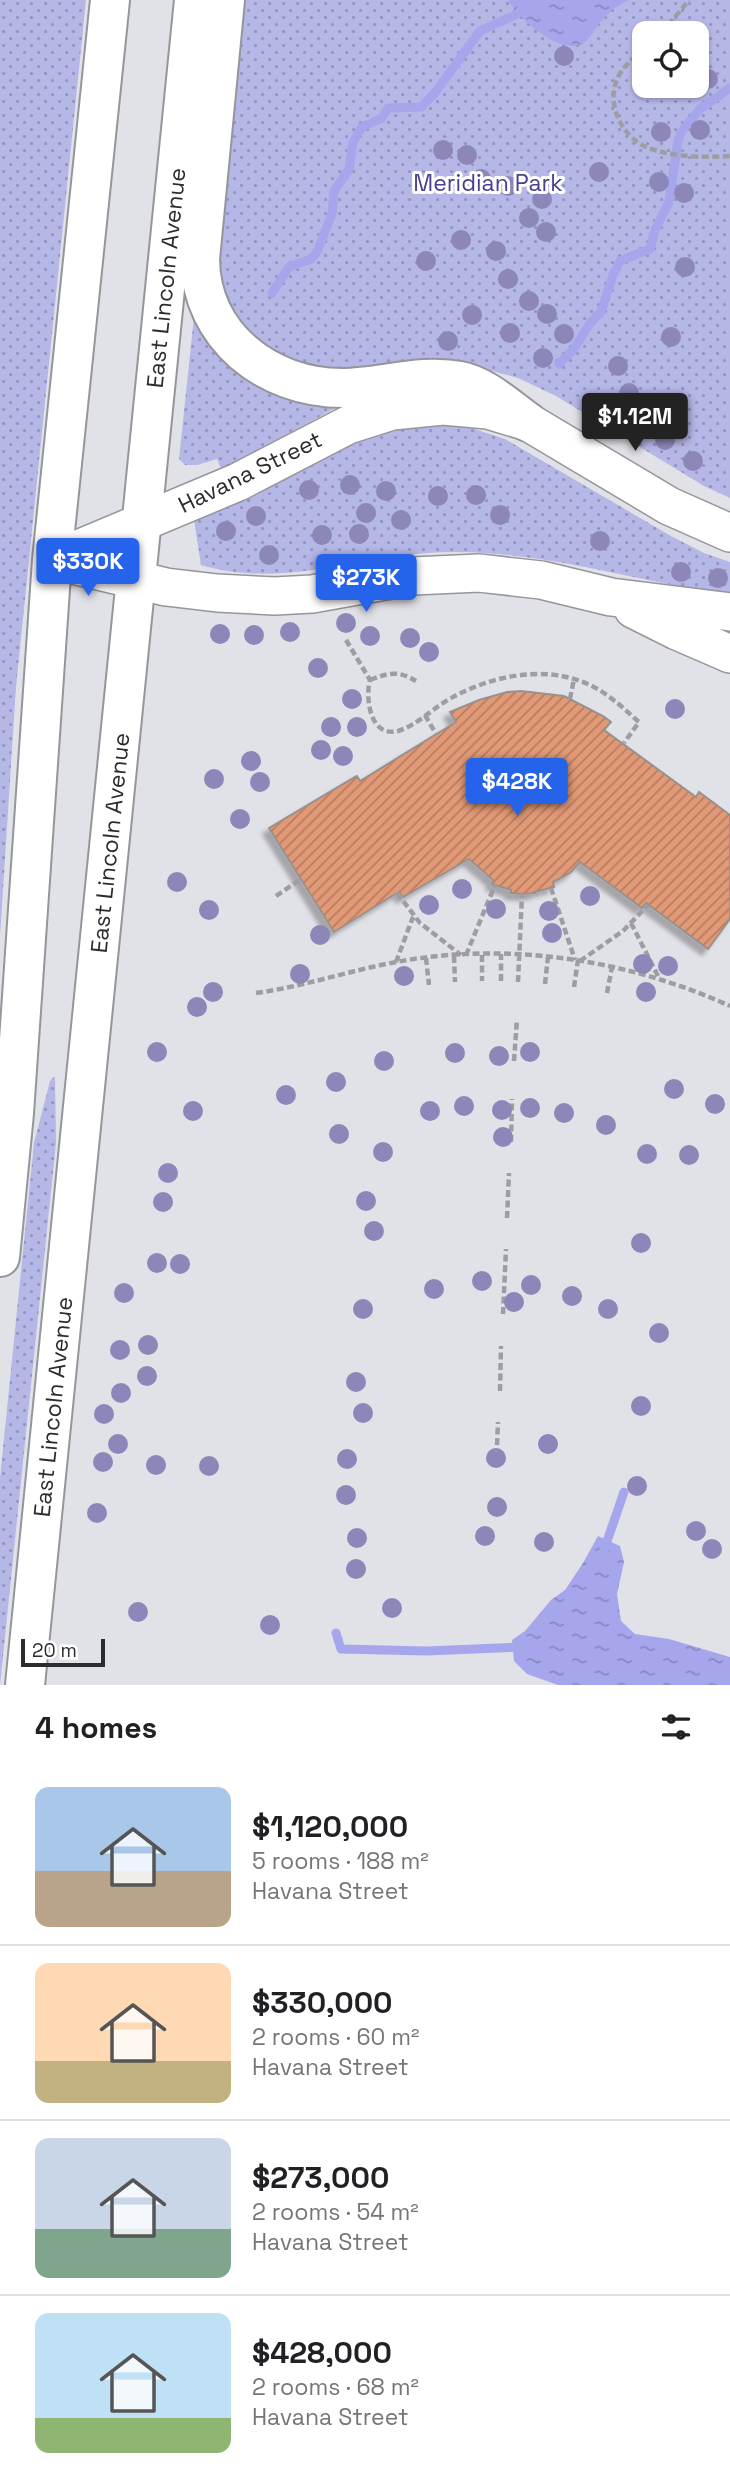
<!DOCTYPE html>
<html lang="en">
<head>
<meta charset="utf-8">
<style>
	:root { --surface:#fff; --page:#f6f6f6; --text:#202124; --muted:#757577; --line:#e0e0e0; --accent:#2563eb }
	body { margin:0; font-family:"Space Grotesk",sans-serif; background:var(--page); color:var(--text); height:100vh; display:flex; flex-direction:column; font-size:26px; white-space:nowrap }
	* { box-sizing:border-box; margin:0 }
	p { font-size:23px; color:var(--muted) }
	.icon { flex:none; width:38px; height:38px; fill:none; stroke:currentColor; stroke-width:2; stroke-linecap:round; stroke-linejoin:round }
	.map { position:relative; height:1685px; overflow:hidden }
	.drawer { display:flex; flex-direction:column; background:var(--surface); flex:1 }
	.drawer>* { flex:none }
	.buttons { position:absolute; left:632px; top:21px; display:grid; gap:14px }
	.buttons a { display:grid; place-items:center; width:77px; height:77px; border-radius:14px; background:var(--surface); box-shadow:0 2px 5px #0004; font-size:35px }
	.scale { position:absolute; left:21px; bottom:18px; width:84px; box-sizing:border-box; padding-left:7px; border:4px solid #2c2c2f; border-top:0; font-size:19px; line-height:24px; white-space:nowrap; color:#2c2c2f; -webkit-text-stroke:5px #fff; paint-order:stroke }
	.price { position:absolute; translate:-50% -60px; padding:0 16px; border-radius:7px; background:var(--accent); color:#fff; font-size:23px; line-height:46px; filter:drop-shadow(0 2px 4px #0008) }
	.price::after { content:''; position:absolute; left:50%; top:42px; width:21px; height:16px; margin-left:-10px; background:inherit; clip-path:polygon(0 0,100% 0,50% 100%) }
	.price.on { background:#222; color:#fff }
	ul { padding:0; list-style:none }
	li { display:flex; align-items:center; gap:21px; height:175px; padding:0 35px }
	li+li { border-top:2px solid var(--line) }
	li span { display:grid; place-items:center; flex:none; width:196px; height:140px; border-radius:14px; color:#555 }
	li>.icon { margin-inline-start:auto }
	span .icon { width:84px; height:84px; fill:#fffc; stroke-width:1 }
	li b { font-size:30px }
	h2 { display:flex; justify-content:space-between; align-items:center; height:84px; padding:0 35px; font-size:30px }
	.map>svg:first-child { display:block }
	.grass { fill:url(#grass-dots); fill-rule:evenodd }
	.water { fill:url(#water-ripples) }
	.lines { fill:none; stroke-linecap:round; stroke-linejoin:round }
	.stream { stroke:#a6a6ec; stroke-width:9 }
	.building { fill:url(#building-hatch); stroke:#98918e; stroke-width:2; filter:url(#shadow) }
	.secondary-casing { stroke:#95959c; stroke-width:40 }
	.primary-casing { stroke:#95959c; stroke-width:42 }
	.path { stroke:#9d9da3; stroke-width:4.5; stroke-dasharray:7 3.5; stroke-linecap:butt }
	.secondary { stroke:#fff; stroke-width:37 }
	.primary { stroke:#fff; stroke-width:38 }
	.tree { fill:#8c87b8 }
	.labels { text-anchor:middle; stroke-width:6; stroke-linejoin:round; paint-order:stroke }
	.park-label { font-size:23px; fill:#463e90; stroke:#fff }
	.street-label { font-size:23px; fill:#2c2c2f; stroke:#fff }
</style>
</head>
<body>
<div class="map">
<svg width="730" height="1685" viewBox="0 0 730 1685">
	<defs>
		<pattern id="grass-dots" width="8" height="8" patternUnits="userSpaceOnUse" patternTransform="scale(1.75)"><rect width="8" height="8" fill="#b5b7e7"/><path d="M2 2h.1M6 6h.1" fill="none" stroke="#9395bc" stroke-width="1.8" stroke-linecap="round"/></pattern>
		<pattern id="water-ripples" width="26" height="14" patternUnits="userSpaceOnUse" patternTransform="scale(1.75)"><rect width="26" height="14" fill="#a6a6ec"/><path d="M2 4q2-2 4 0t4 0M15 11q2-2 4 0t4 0" fill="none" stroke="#8787c0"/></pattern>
		<pattern id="building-hatch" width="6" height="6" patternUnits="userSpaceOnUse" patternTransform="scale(1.75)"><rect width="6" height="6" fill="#e29976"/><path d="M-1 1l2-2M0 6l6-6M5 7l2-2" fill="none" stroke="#b77d61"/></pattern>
		<filter id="shadow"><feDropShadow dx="-6" dy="6" stdDeviation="2" flood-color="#0004"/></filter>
	</defs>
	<rect width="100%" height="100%" fill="#e1e1e8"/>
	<path class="grass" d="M 0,0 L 86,0 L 16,687 L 0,936 Z
		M 232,0 L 730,0 L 730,498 L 704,486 L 556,396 L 518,378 L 462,363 L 351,373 L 275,359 L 219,301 L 215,162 ZM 644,33 L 696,33 L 696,86 L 644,86 Z
		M 194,317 L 337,407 L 222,471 L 217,459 L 197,465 L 185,465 L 179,459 Z
		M 428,423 L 462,425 L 505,439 L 671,536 L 704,553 L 730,562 L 730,595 C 639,582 551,553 458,552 C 371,550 287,591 201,565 L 194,520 L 255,496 L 326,454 L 380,430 Z
		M 53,1077 L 55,1077 L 56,1143 L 0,1685 L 0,1478 L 34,1143 L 50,1081 Z"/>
	<path class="water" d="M 508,0 L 629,0 C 616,6 607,13 599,24 C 594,30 591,37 585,42 C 563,59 518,18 508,0 Z
		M 598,1536 L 620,1546 L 624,1562 L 617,1594 L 621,1621 L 635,1634 L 669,1639 L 730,1657 L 730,1685 L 558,1685 L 527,1674 L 514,1661 L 512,1640 L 525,1631 L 551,1600 L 565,1590 L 583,1563 Z"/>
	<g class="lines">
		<path class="stream" d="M 272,293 L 289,267 L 311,259 L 317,252 L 332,214 L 334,191 L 349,169 L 353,142 L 362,127 L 382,118 L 388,108 L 421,107 L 434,94 L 480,31 L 517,14 L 533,0
			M 559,364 L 574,349 L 590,323 L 601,312 L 613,275 L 620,261 L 650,249 L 655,230 L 669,202 L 678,141 L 681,132 L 700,109 L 730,88
			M 604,1550 L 624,1492
			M 336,1633 L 341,1649 L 427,1651 L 522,1647"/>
	</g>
	<path class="building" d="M 521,691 L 564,696 L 603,716 L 611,722 L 604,730 L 696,797 L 699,792 L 730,815 L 730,919 L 708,949 L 646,903 L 642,908 L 580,862 L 570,873 L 553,882 L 554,887 L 534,892 L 535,893 L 522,894 L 511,893 L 511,890 L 492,884 L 493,880 L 469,859 L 403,897 L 399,892 L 397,893 L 334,932 L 269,828 L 355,777 L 357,776 L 360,781 L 456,722 L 450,712 L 479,700 L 507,692 Z"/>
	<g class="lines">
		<defs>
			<path id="secondary" d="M 52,560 L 238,482 L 348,425 L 392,411 L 443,406 L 488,410 L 528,422 L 669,506 L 730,533
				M 52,560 L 166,587 L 217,593 L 275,596 L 312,594 L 413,576 L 479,573 L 541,580 L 611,597 L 730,612
				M 633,609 L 677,631 L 730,654"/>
			<path id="primary" d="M 225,0 L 200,259 C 201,337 268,388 342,388 C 382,388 420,373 460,381 C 485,386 508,408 528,422
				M 0,1257 L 14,1113 L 52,560 L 110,0
				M 25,1685 L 194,0"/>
		</defs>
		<use href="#secondary" class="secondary-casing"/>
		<use href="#primary" class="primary-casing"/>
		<path class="path" d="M 662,33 L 689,0
			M 644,49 C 636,56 627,63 621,72 C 604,97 618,133 644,146 C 668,157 704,158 730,156
			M 346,640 L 370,680 C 365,698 370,738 398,731 C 418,725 435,706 453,697 C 494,675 548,664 592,686 C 610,695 624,709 639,722 L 624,743
			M 370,680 C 388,673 398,670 416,681
			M 570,699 L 574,679
			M 425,715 L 436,734
			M 551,888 L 575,960
			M 397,893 L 420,923 L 461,955
			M 276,896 L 301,879
			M 631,923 L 659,978
			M 466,955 L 495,885
			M 482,955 L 482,981
			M 454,956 L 455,982
			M 426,958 L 429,985
			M 580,961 L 623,931 L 648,905
			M 396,962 L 413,917
			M 501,981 L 501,954
			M 518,982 L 522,894
			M 545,984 L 548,957
			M 574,987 L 578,960
			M 256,993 C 300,987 342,973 386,964 C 501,940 624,958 730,1006
			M 607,993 L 612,967
			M 514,1061 L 517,1019
			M 511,1142 L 512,1099
			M 507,1218 L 509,1173
			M 503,1314 L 506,1249
			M 500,1391 L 501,1346
			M 497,1445 L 498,1422"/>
		<use href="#secondary" class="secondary"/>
		<use href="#primary" class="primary"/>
	</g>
	<g class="tree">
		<circle cx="564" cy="56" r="10"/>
		<circle cx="708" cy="79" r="10"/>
		<circle cx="700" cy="130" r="10"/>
		<circle cx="661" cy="132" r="10"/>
		<circle cx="443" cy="150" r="10"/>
		<circle cx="467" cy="155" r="10"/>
		<circle cx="599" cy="172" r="10"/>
		<circle cx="481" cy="179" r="10"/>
		<circle cx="659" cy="182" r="10"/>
		<circle cx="508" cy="186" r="10"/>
		<circle cx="684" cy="193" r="10"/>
		<circle cx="542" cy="199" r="10"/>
		<circle cx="529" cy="218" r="10"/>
		<circle cx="546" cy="232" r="10"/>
		<circle cx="461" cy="240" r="10"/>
		<circle cx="496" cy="251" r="10"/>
		<circle cx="426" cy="261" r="10"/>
		<circle cx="685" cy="267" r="10"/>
		<circle cx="508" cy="279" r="10"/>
		<circle cx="529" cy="301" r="10"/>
		<circle cx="547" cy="314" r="10"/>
		<circle cx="472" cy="315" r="10"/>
		<circle cx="510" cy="333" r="10"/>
		<circle cx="564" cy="334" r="10"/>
		<circle cx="671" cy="337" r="10"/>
		<circle cx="448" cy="341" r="10"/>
		<circle cx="543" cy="358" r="10"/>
		<circle cx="618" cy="366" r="10"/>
		<circle cx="629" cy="393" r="10"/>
		<circle cx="672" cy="410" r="10"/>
		<circle cx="665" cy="440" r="10"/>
		<circle cx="693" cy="461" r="10"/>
		<circle cx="350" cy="485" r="10"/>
		<circle cx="309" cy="490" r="10"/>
		<circle cx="386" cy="491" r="10"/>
		<circle cx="476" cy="495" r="10"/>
		<circle cx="438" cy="496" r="10"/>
		<circle cx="366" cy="513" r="10"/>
		<circle cx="500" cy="515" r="10"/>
		<circle cx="256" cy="516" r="10"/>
		<circle cx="401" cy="520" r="10"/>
		<circle cx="226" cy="531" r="10"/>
		<circle cx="359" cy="534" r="10"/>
		<circle cx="322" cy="535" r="10"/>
		<circle cx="600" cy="541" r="10"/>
		<circle cx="269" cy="555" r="10"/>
		<circle cx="681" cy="572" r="10"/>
		<circle cx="718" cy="578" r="10"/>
		<circle cx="346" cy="623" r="10"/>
		<circle cx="290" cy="632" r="10"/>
		<circle cx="220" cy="634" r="10"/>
		<circle cx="254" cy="635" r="10"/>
		<circle cx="370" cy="636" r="10"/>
		<circle cx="410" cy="638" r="10"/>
		<circle cx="429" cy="652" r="10"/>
		<circle cx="318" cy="668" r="10"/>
		<circle cx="352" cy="699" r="10"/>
		<circle cx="675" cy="709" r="10"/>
		<circle cx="331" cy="727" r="10"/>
		<circle cx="357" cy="727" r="10"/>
		<circle cx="321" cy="750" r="10"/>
		<circle cx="343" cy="756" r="10"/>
		<circle cx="251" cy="761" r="10"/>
		<circle cx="214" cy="779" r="10"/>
		<circle cx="260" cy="782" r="10"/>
		<circle cx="240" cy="819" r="10"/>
		<circle cx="177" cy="882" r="10"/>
		<circle cx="462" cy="889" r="10"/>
		<circle cx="590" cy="896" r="10"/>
		<circle cx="429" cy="905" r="10"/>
		<circle cx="496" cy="909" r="10"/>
		<circle cx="209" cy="910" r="10"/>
		<circle cx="549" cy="911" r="10"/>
		<circle cx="552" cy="933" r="10"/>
		<circle cx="320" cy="935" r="10"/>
		<circle cx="643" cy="964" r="10"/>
		<circle cx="668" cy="966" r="10"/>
		<circle cx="300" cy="974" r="10"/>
		<circle cx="404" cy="976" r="10"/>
		<circle cx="213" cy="992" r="10"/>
		<circle cx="646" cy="992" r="10"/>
		<circle cx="197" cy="1007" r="10"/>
		<circle cx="157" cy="1052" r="10"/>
		<circle cx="530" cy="1052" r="10"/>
		<circle cx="455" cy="1053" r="10"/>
		<circle cx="499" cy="1056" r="10"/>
		<circle cx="384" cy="1061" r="10"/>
		<circle cx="336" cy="1082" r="10"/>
		<circle cx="674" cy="1089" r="10"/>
		<circle cx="286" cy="1095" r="10"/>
		<circle cx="715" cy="1104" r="10"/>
		<circle cx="464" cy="1106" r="10"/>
		<circle cx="530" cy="1108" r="10"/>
		<circle cx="502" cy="1110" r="10"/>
		<circle cx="193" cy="1111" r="10"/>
		<circle cx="430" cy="1111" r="10"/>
		<circle cx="564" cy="1113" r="10"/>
		<circle cx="606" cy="1125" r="10"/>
		<circle cx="339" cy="1134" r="10"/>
		<circle cx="503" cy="1137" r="10"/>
		<circle cx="383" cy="1152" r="10"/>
		<circle cx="647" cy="1154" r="10"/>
		<circle cx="689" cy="1155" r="10"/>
		<circle cx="168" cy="1173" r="10"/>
		<circle cx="366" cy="1201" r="10"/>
		<circle cx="163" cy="1202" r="10"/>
		<circle cx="374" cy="1231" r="10"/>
		<circle cx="641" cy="1243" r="10"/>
		<circle cx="157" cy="1263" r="10"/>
		<circle cx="180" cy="1264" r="10"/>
		<circle cx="482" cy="1281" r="10"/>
		<circle cx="531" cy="1285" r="10"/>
		<circle cx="434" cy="1289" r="10"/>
		<circle cx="124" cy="1293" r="10"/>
		<circle cx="572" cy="1296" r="10"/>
		<circle cx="514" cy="1302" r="10"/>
		<circle cx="363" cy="1309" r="10"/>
		<circle cx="608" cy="1309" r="10"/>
		<circle cx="659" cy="1333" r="10"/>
		<circle cx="148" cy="1345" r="10"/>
		<circle cx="120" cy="1350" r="10"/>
		<circle cx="147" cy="1376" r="10"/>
		<circle cx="356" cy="1382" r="10"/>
		<circle cx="121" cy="1393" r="10"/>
		<circle cx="641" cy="1406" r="10"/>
		<circle cx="363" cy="1413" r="10"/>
		<circle cx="104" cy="1414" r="10"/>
		<circle cx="118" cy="1444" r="10"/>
		<circle cx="548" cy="1444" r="10"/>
		<circle cx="496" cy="1458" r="10"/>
		<circle cx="347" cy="1459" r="10"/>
		<circle cx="103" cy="1462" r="10"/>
		<circle cx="156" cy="1465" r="10"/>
		<circle cx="209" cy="1466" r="10"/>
		<circle cx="637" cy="1486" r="10"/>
		<circle cx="346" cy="1495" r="10"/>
		<circle cx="497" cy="1507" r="10"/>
		<circle cx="97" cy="1513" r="10"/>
		<circle cx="696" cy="1531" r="10"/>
		<circle cx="485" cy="1536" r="10"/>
		<circle cx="357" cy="1538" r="10"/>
		<circle cx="544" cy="1542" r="10"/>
		<circle cx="712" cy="1549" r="10"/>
		<circle cx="356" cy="1569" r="10"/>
		<circle cx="392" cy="1608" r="10"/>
		<circle cx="138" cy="1612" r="10"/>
		<circle cx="270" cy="1625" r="10"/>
	</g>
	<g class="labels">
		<g class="park-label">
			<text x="488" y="191">Meridian Park</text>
		</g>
		<g class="street-label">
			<text transform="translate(166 278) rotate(-84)" y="8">East Lincoln Avenue</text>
			<text transform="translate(250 472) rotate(-26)" y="8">Havana Street</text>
			<text transform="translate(110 843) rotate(-84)" y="8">East Lincoln Avenue</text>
			<text transform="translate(53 1407) rotate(-84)" y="8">East Lincoln Avenue</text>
		</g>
	</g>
</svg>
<div class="buttons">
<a><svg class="icon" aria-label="locate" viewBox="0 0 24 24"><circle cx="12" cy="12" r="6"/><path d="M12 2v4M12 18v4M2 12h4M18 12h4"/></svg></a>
</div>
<div class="scale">20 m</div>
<b class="price on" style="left:635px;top:453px">$1.12M</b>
<b class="price" style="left:88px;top:598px">$330K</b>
<b class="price" style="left:366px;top:614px">$273K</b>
<b class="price" style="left:517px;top:818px">$428K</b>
</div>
<section class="drawer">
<h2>4 homes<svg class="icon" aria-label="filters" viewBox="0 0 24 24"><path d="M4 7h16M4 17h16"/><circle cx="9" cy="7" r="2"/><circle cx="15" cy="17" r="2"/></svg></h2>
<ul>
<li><span style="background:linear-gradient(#a9c7e8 60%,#b9a48a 0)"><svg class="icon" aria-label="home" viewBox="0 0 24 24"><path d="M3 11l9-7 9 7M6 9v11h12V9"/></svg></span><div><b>$1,120,000</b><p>5 rooms · 188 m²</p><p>Havana Street</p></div></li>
<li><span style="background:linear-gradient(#ffd9b3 70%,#c2b280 0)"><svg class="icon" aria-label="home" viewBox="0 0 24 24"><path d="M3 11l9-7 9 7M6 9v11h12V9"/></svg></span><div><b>$330,000</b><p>2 rooms · 60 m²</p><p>Havana Street</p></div></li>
<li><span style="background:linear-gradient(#c9d6e8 65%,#7fa58c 0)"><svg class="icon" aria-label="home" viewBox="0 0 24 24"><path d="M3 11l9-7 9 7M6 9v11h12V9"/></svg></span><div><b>$273,000</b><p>2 rooms · 54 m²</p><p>Havana Street</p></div></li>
<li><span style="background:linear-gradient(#bfe0f5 75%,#8fb573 0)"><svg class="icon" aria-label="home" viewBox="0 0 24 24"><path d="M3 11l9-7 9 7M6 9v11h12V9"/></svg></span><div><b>$428,000</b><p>2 rooms · 68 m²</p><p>Havana Street</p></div></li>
</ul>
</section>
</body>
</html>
